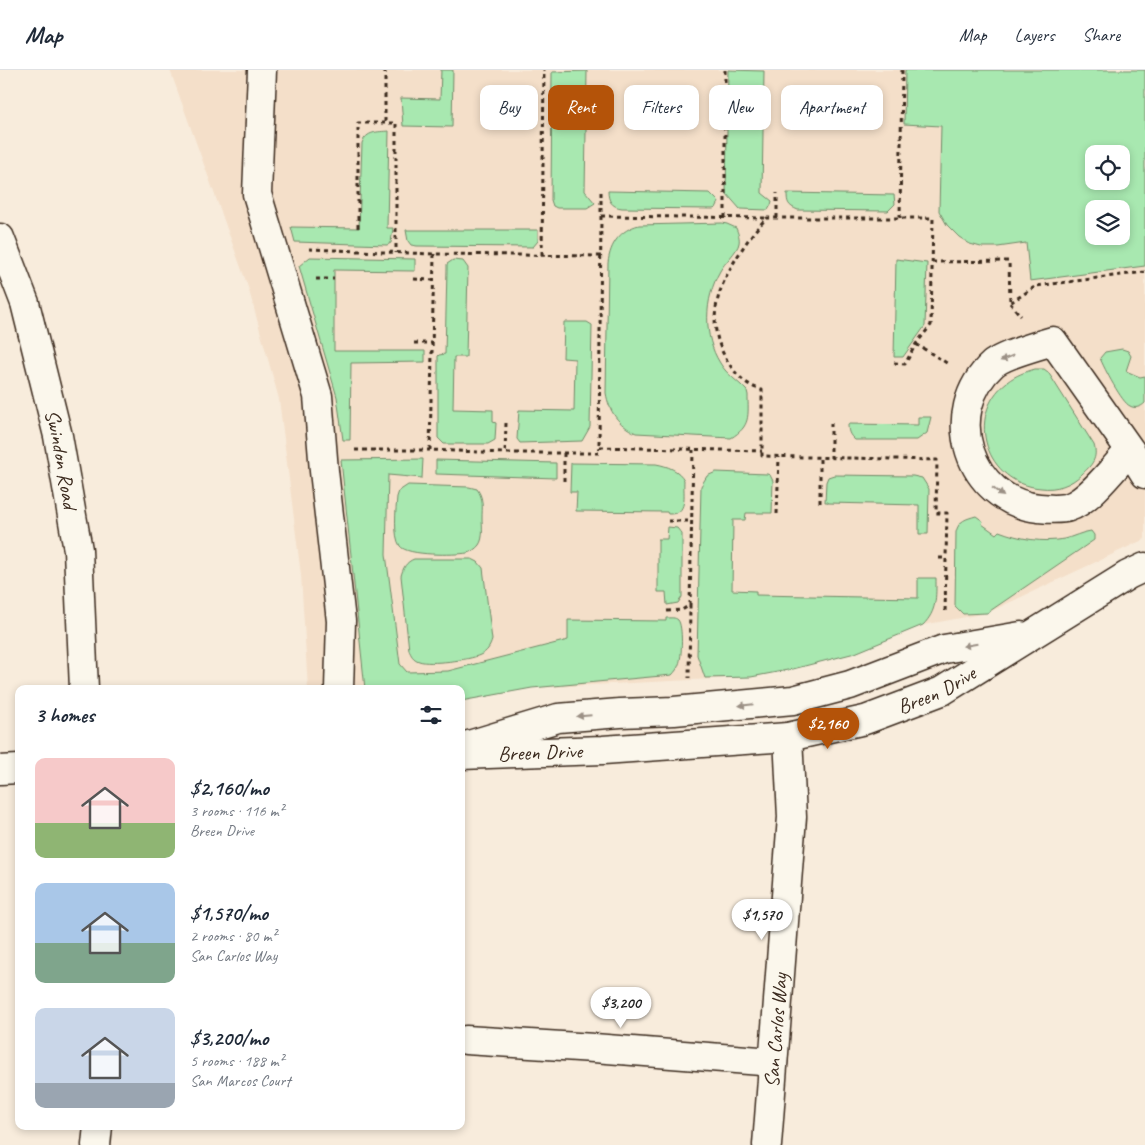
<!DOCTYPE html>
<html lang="en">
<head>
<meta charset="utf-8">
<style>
	:root { --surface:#fff; --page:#f2f2f3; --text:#1f2937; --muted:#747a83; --line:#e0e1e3; --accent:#b45309 }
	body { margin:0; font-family:Caveat,sans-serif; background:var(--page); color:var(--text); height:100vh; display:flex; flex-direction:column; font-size:19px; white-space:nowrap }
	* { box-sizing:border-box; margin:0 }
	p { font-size:16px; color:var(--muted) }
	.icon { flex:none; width:28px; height:28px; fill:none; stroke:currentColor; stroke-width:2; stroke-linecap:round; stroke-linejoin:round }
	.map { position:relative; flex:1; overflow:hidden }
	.side { position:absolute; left:15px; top:615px; width:450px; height:445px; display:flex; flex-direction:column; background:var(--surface); border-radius:10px; box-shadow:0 2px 8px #0003 }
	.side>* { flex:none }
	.banner { position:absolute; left:480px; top:15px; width:475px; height:45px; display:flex; gap:10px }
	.fabs { position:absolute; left:1085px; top:75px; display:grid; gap:10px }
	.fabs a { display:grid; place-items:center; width:45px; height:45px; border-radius:10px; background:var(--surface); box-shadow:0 2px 8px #0003; font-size:25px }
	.price { position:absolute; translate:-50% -42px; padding:0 11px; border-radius:18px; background:#fff; color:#222; font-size:16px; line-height:32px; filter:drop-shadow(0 1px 2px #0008) }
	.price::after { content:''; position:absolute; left:50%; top:30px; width:15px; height:11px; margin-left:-8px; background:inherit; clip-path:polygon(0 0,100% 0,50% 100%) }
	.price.current { background:var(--accent); color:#fff }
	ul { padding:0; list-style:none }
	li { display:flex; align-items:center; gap:15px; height:125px; padding:0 20px }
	li span { display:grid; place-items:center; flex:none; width:140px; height:100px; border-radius:10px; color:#555 }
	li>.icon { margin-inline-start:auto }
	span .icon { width:60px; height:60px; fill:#fffc; stroke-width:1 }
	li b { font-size:21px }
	h2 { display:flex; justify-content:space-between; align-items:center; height:60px; padding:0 20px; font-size:21px }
	.chip { padding:0 18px; border-radius:10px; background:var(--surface); box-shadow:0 2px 8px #0003; font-size:18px; line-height:45px }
	.chip.current { background:var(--accent); color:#fff }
	header { display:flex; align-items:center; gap:30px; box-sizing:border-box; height:70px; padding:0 25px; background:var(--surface); border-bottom:1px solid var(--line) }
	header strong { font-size:24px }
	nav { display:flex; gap:28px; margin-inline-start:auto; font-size:18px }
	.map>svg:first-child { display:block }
	.built { fill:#f4dfc9; fill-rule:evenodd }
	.green { fill:#a8e8b0; stroke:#728967; fill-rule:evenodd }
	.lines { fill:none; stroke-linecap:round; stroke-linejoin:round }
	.minor-casing { stroke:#3b2a1e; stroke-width:31 }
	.path { stroke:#3b2a1e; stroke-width:3; stroke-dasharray:4 4; stroke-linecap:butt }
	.minor { stroke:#fbf7ec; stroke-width:28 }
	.oneway { fill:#9b9085 }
	.labels { text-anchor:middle; stroke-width:4; stroke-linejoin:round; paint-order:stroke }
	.street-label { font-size:21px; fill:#3b2a1e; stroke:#fbf7ec }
</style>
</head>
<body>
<header>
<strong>Map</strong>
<nav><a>Map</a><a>Layers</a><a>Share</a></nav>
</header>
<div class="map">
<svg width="1145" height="1075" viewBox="0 0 1145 1075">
	<rect width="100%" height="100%" fill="#f8ecdc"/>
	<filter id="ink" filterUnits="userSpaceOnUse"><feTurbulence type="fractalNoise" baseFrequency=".02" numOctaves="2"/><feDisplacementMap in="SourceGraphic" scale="10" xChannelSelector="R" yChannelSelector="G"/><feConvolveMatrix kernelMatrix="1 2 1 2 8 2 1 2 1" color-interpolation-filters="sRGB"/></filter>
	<g filter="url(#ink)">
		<path class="built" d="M 170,0 L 1145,0 L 1145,469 L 987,543 L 923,555 L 855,583 L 793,599 L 751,607 L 532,618 L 461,631 L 461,619 L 308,619 L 301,505 L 279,329 L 248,217 ZM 1094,84 L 1121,84 L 1121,111 L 1094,111 ZM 1094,139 L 1121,139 L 1121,166 L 1094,166 Z"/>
		<path class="green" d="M 441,0 L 453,0 L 452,57 L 403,56 L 401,28 L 440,29 Z
			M 728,0 L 764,1 L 762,123 L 772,131 L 771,135 L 768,140 L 740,139 L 726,123 Z
			M 905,0 L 1145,0 L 1145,196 L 1030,211 L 1026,173 L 998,177 L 981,177 L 970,174 L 959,167 L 947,155 L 939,141 L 941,56 L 904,54 ZM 1094,84 L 1121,84 L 1121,111 L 1094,111 ZM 1094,139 L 1121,139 L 1121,166 L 1094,166 Z
			M 587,1 L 585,121 L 595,133 L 587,138 L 557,138 L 553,136 L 551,130 L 552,2 Z
			M 389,61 L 387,158 L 393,158 L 391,173 L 387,175 L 295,172 L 291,157 L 359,158 L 362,73 C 367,61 377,62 389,61 Z
			M 608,121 L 710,123 L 719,132 L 716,138 L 713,139 L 622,138 C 612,137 608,131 608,121 Z
			M 787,123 L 894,125 L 895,134 L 888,141 L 798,140 C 788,136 787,133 787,123 Z
			M 722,153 L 727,154 L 736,158 C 738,163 740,168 739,173 C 738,181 724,193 720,201 C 704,229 703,266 720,293 C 727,305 738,311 747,321 L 748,325 C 748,346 751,356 731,368 L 636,363 C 618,355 609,341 606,323 L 608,193 C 610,174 620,160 639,155 Z
			M 406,160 L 538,160 L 538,171 L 533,177 L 417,176 L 411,175 L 408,171 Z
			M 310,187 L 415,189 L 415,201 L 334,200 L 334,281 L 425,281 L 425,292 L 351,293 L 350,370 L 343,370 L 337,327 L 299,196 Z
			M 896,189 L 927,193 L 925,256 L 903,287 L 894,287 Z
			M 453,190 L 463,191 L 468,198 L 466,287 L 454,287 L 453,339 L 493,340 L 493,352 L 496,353 L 495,370 L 488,374 L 444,374 L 438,368 L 438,286 L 439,285 L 445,284 L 447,199 L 447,194 Z
			M 564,252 L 587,252 L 592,255 L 590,357 L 582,371 L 520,373 L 517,369 L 519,340 L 574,341 L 575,289 L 563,288 Z
			M 1122,279 L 1128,281 L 1131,286 L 1126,301 L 1140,307 L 1145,306 L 1145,333 C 1141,337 1135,339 1130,336 C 1122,333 1104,298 1100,288 L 1105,282 Z
			M 1035,299 L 1044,299 L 1048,302 L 1094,375 C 1098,388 1092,395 1082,404 C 1071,415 1056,420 1041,418 C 986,414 964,346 1007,312 C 1016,305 1025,302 1035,299 Z
			M 918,347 L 931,347 L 927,363 L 917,370 L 855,370 C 849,365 848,361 848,354 L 918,355 Z
			M 423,389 L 422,408 L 388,405 L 386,484 L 400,594 L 407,602 L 448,601 L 568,570 L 568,550 L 666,551 L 666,548 C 671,548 675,547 678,550 C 683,555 682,588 679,594 C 678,598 675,602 672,605 L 532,618 L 461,631 L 461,619 L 365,619 L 341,390 Z
			M 436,390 L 556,393 L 556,408 L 436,404 Z
			M 571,393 L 656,394 C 667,396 679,400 684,410 C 683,425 689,445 668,444 L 667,442 L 576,441 L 577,422 L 570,422 Z
			M 716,402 L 767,404 L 770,405 L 773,411 L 772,443 L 746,443 L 745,450 L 733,450 L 732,520 L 756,521 L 756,525 L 918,528 L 918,508 L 936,508 C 936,527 937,541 923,555 L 855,583 L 793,599 L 751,607 L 705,608 L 697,585 L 701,416 L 707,406 Z
			M 834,405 L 913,406 L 922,408 L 929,419 L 928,464 L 919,464 L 919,435 L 828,433 L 828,432 L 825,432 L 826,412 L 828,407 Z
			M 408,415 L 469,417 L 477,419 C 484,428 482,438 482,448 C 482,456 484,468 479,475 C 476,479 471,482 467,483 C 455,485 407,486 400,476 C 393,466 396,439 397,427 L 399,421 Z
			M 976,446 L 983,451 L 982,454 L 996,464 L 999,461 C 1020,469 1042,473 1064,469 C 1073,467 1082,462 1091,461 L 1094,465 L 1094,470 L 987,543 L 963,544 L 955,536 L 956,462 C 959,450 966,449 976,446 Z
			M 668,457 L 677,458 L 682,464 L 682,527 L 678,533 L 667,535 L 666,522 L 658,522 L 658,469 L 667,469 Z
			M 414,489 L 472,489 L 478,492 L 483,498 L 492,570 C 490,577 487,582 480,585 C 470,590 429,595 419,591 C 413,589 411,585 409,580 L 401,506 C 403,498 406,492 414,489 Z"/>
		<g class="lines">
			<defs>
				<g id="minor">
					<path d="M 262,0 L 257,124 L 318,326 L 324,401 L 341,551 L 339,619"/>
					<path id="s1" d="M 0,168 L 25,233 L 58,366 L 78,480 L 84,619"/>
					<path d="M 1130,380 C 1115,396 1089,431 1069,437 C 1060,440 1049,439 1039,438 C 969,431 940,342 993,294 C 1002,286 1039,275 1053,271 L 1130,380 L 1145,404"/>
					<path d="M 469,675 L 558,648 L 620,643 L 674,641 L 793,630 L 850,615 L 944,579 L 1021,566"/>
					<path id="s2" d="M 461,685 L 603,680 L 788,667 L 865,650 L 942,621 L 1128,505 L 1145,497"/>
					<path d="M 0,700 L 19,699"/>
					<path d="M 466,970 L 594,978 L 773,992"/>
					<path d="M 96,1075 L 98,1056"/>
					<path id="s3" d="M 767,1075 L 792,747 L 788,667"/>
				</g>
			</defs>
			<use href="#minor" class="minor-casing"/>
			<path class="path" d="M 385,0 L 385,53
				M 725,0 L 725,148
				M 601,122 L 601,146 L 767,148
				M 601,146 L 599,377 L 762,381
				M 777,148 L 777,123
				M 900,148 L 902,0
				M 358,158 L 358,53 L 396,53 L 396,183
				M 309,179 L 434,184 L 601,186
				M 434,184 L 430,380 L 505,383
				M 542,185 L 544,0
				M 932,192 L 1009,191 L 1010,233 L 1036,216 L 1145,202
				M 316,209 L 334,209
				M 414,209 L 433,210
				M 1010,233 L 1021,246
				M 414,273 L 432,273
				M 916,274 L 950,295
				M 894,293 L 905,294 L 916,274 L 931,255 L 933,148 L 767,148 C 756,158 747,171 739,184 C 717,218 704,254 728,292 C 736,305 747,316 762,320 L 762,386 L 937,390 L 936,443 L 947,443 L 946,488
				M 506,353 L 505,383 L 599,383 L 599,377
				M 831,353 L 831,388
				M 355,380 L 430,380
				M 564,383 L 564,412
				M 820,433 L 820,387
				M 777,444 L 779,387
				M 668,451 L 692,451
				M 939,488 L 946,488 L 945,545
				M 690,535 L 693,380
				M 667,541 L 682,540 L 690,535 L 689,608"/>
			<use href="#minor" class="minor"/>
		</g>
		<defs><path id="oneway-solid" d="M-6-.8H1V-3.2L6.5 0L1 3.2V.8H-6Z" transform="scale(1.25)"/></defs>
		<g class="oneway">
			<use href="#oneway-solid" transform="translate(1007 288) rotate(157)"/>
			<use href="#oneway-solid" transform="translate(998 422) rotate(38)"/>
			<use href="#oneway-solid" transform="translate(970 575) rotate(171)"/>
			<use href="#oneway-solid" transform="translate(746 635) rotate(174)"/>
			<use href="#oneway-solid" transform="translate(584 646) rotate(175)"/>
		</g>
	</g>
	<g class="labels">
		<g class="street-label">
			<text dy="7" stroke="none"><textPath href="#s1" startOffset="230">Swindon Road</textPath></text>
			<text dy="7" stroke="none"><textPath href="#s2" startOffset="484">Breen Drive</textPath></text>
			<text dy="7" stroke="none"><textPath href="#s2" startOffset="79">Breen Drive</textPath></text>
			<text dy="7" stroke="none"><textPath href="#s3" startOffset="115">San Carlos Way</textPath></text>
		</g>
	</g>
</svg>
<div class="fabs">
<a><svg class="icon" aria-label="locate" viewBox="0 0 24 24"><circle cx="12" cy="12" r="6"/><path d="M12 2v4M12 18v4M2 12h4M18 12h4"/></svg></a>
<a><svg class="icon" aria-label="layers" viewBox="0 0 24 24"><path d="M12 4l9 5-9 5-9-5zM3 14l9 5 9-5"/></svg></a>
</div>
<b class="price current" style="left:828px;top:680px">$2,160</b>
<b class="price" style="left:762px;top:871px">$1,570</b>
<b class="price" style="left:621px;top:959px">$3,200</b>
<div class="banner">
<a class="chip">Buy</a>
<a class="chip current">Rent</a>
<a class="chip">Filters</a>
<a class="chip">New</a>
<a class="chip">Apartment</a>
</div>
<section class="side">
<h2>3 homes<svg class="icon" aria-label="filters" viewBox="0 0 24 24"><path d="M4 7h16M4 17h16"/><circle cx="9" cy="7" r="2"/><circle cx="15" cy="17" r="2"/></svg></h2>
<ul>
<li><span style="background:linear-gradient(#f6c9c9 65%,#8fb573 0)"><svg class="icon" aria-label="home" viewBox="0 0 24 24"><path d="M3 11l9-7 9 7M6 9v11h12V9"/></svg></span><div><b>$2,160/mo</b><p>3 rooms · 116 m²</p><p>Breen Drive</p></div></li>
<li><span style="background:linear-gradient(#a9c7e8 60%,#7fa58c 0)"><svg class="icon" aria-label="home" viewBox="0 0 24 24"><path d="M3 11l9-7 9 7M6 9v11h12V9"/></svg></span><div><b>$1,570/mo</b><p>2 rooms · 80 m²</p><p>San Carlos Way</p></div></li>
<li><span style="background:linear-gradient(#c9d6e8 75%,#9aa5b1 0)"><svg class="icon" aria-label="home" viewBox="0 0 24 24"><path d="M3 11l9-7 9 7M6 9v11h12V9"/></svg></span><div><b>$3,200/mo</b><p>5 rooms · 188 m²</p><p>San Marcos Court</p></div></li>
</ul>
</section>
</div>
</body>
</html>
